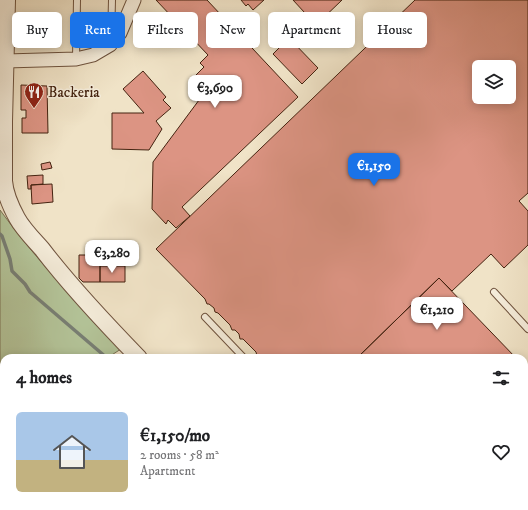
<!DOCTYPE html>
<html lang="en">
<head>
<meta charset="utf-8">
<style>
	:root { --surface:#fff; --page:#f2f2f2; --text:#202124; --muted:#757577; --accent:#1a73e8 }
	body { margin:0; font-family:"IM FELL DW Pica",serif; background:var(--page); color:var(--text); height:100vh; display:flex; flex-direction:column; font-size:15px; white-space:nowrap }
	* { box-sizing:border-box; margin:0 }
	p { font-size:13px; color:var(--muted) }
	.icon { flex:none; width:22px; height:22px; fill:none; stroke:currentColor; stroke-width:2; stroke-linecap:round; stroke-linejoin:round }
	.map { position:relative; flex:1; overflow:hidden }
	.side { position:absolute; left:0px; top:354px; width:528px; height:156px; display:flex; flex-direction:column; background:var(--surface); border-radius:12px 12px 0 0; box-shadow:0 2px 10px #0003 }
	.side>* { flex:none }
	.hud { position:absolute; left:12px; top:12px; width:504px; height:36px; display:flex; gap:8px }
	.fabs { position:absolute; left:472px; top:60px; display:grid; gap:8px }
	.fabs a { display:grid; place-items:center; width:44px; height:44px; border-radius:6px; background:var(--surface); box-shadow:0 2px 10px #0003; font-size:20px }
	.price { position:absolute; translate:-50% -34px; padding:0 9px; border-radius:8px; background:#fff; color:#222; font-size:13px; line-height:26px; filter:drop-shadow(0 1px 2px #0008) }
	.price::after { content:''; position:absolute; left:50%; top:24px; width:12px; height:9px; margin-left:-6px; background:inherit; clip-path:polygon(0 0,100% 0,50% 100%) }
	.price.on { background:var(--accent); color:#fff }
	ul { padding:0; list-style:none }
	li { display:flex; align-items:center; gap:12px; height:100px; padding:0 16px }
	li span { display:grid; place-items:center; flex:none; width:112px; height:80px; border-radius:6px; color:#555 }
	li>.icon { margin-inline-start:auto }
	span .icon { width:48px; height:48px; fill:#fffc; stroke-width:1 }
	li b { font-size:17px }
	h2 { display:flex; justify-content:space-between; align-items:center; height:48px; padding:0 16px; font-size:17px }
	.chip { padding:0 14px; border-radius:6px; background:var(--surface); box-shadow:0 2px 10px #0003; font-size:14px; line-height:36px }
	.chip.on { background:var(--accent); color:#fff }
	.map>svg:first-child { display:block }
	.green { fill:#b4c59a; stroke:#7c7455 }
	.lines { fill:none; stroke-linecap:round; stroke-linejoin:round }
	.stream { stroke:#787f75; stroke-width:3.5 }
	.building { fill:#dc9483; stroke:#442310; fill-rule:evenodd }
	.service-casing { stroke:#6f533e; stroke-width:8 }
	.minor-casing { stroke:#6f533e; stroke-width:15 }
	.tertiary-casing { stroke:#6f533e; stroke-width:18 }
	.service { stroke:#f5eddb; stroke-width:6 }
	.minor { stroke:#f5eddb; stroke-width:13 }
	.tertiary { stroke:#f5eddb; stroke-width:16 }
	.labels { text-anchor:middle; stroke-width:3; stroke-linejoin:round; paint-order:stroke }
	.poi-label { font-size:15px; fill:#442310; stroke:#f5eddb; text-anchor:start }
</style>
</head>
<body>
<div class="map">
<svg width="528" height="510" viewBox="0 0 528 510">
	<rect width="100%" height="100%" fill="#f0e3c7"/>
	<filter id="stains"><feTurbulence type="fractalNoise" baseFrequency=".005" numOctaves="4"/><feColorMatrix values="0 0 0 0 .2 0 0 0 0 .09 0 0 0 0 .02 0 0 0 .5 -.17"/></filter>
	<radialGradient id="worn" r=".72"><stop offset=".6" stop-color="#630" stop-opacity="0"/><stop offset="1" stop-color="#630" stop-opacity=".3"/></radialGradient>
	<path class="green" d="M 0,210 C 36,260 79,304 121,349 L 107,358 L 4,358 L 4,506 L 76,506 L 75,510 L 0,510 Z"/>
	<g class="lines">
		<path class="stream" d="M 0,234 L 2,236 L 10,259 L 12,271 L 25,284 L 30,292 L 107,358
			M 220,506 L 224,510"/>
	</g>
	<path class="building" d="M 156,0 L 207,0 L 298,97 L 182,207 L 190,216 L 176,228 L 168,220 L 166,224 L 152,209 L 153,162 L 205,92 L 193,78 L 204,67 L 200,63 L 208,55 Z
		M 241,0 L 264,0 L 253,10 L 248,4 L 246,6 Z
		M 293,0 L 342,0 L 316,25 Z
		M 415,0 L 528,0 L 528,193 L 519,201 L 528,211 L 528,245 L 504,268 L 491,254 L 452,291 L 439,278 L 357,358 L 262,358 L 260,356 L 257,356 L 256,352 L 243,339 L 240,339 L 239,334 L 235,330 L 232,330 L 230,325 L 218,313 L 215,312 L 214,308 L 209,304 L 207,304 L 205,299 L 156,249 ZM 479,67 L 509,67 L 509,97 L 479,97 Z
		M 289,38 L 318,68 L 302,84 L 273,54 Z
		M 143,71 L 166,97 L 163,100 L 171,108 L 156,121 L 162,129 L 149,150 L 112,149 L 112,113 L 144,113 L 123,89 Z
		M 21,85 L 47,86 L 48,133 L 22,133 L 22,118 L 26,118 L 26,110 L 21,110 Z
		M 50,162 L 52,168 L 42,170 L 41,164 Z
		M 43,175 L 43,184 L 31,185 L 31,189 L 28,189 L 27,176 Z
		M 52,184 L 53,202 L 32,204 L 31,185 Z
		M 79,255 L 100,255 L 100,282 L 83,282 L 79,278 Z
		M 100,266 L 125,266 L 125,282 L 100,282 Z
		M 439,278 L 516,358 L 357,358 Z
		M 524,367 L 528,371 L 528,406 L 524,410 Z
		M 346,506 L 380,506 L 376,510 L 349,510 Z
		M 404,506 L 424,506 L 420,510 L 408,510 Z"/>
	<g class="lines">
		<defs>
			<path id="service" d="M 111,40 L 112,0
				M 76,59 L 77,0
				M 494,292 L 528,329
				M 205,317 L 244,358"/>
			<path id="minor" d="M 6,61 L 76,59 L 93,55 L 110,45 L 120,33 L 134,0
				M 298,506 L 303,510
				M 518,510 L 522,506"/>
			<path id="tertiary" d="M 7,0 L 4,121 L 4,181 C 5,194 11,207 17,218 C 23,229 34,240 42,249 C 71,287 106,324 139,358
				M 169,510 L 170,506"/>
		</defs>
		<use href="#service" class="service-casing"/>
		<use href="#minor" class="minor-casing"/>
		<use href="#tertiary" class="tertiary-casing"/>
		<use href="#service" class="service"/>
		<use href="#minor" class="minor"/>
		<use href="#tertiary" class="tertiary"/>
	</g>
	<defs>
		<symbol id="restaurant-pin" viewBox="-11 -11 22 30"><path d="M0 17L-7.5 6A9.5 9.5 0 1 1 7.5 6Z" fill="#8f2418" stroke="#f5eddb"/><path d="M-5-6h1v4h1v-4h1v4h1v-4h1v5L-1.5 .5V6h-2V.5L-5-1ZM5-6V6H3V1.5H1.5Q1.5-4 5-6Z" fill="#fff"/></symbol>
	</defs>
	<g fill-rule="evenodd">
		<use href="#restaurant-pin" x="23" y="81" width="22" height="30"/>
	</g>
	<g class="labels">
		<g class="poi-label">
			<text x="48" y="97">Backeria</text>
		</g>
	</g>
	<rect width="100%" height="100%" filter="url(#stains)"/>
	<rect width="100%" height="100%" fill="url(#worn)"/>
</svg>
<div class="fabs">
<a><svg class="icon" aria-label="layers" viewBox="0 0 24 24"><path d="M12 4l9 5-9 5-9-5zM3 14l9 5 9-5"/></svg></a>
</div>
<b class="price" style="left:215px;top:109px">€3,690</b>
<b class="price on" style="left:374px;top:187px">€1,150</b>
<b class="price" style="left:112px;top:274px">€3,280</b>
<b class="price" style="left:437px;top:331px">€1,210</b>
<div class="hud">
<a class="chip">Buy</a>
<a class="chip on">Rent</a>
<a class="chip">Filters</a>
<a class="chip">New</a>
<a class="chip">Apartment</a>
<a class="chip">House</a>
</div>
<section class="side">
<h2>4 homes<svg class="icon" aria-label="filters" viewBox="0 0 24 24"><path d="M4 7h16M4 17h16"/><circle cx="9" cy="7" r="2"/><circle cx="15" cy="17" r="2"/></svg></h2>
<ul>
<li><span style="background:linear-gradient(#a9c7e8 60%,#c2b280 0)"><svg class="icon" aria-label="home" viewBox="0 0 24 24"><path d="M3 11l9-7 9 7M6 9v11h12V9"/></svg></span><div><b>€1,150/mo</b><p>2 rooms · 58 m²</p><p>Apartment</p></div><svg class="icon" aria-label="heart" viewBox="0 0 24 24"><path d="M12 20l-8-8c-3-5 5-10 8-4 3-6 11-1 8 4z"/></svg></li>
</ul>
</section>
</div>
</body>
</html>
